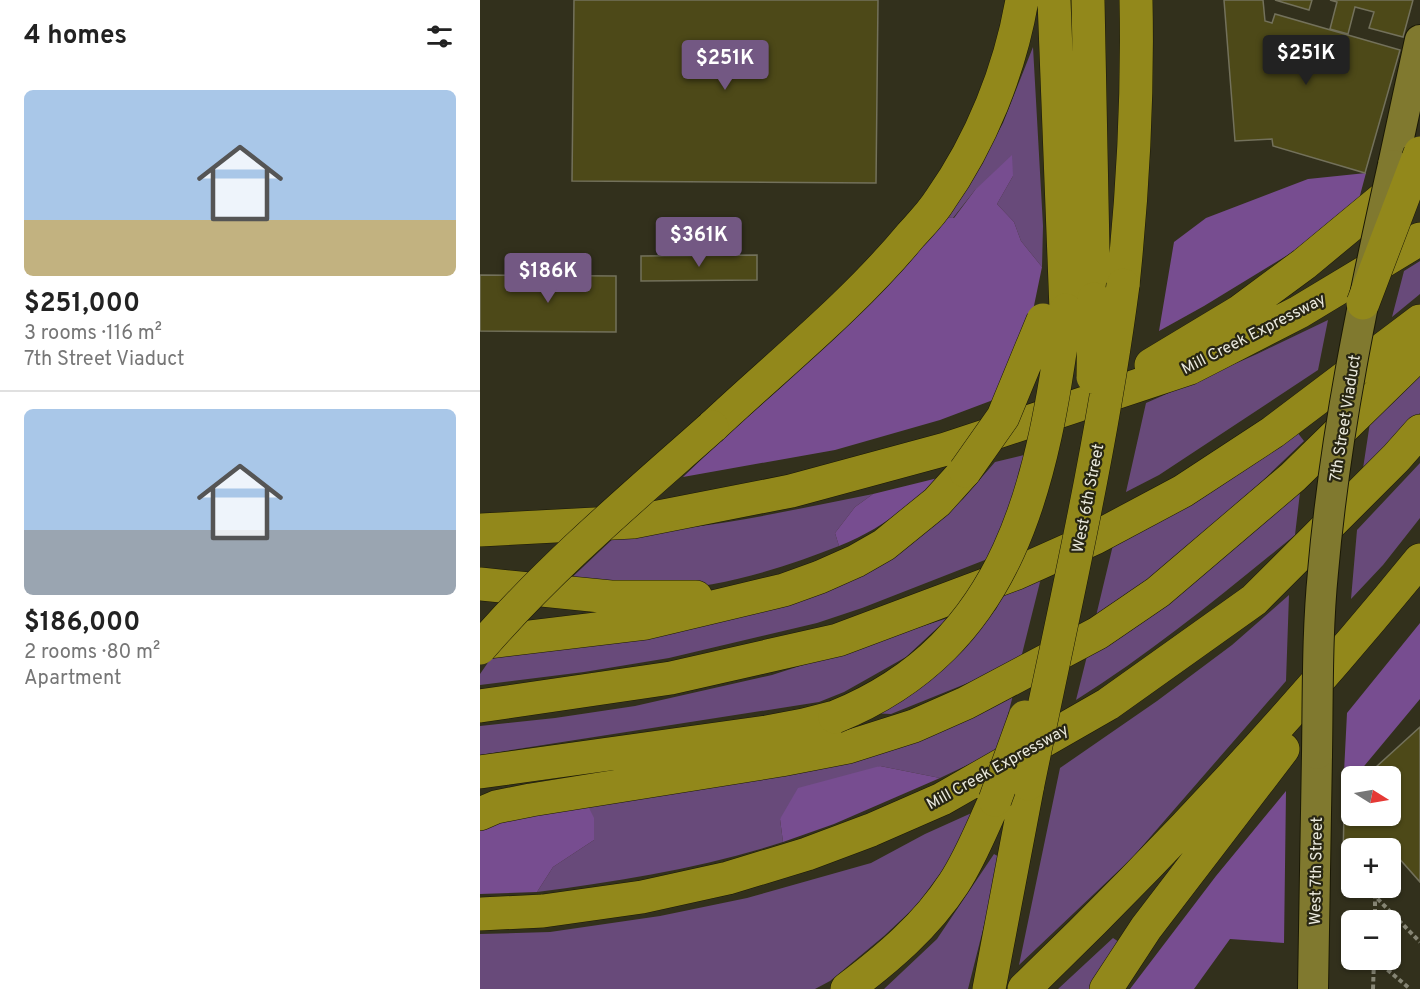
<!DOCTYPE html>
<html lang="en">
<head>
<meta charset="utf-8">
<style>
	:root { --surface:#fff; --page:#f2f2f2; --text:#222; --muted:#767676; --line:#e0e0e0; --accent:#735883 }
	body { margin:0; font-family:Overpass,sans-serif; background:var(--page); color:var(--text); height:100vh; display:flex; flex-direction:column; font-size:22px; white-space:nowrap }
	* { box-sizing:border-box; margin:0 }
	p { font-size:20px; color:var(--muted) }
	.icon { flex:none; width:33px; height:33px; fill:none; stroke:currentColor; stroke-width:2; stroke-linecap:round; stroke-linejoin:round }
	.map { position:relative; flex:1; overflow:hidden }
	.panel { display:flex; flex-direction:column; background:var(--surface); width:480px }
	.panel>* { flex:none }
	.needle { width:39px; rotate:101deg }
	.buttons { position:absolute; left:861px; top:766px; display:grid; gap:12px }
	.buttons a { display:grid; place-items:center; width:60px; height:60px; border-radius:9px; background:var(--surface); box-shadow:0 2px 4px #0004; font-size:30px }
	.price { position:absolute; translate:-50% -51px; padding:0 14px; border-radius:6px; background:var(--accent); color:#fff; font-size:20px; line-height:39px; filter:drop-shadow(0 2px 3px #0008) }
	.price::after { content:''; position:absolute; left:50%; top:36px; width:18px; height:14px; margin-left:-9px; background:inherit; clip-path:polygon(0 0,100% 0,50% 100%) }
	.price.selected { background:#222; color:#fff }
	ul { padding:0; list-style:none }
	li { display:grid; align-content:center; gap:12px; height:318px; padding:0 24px }
	li+li { border-top:2px solid var(--line) }
	li span { display:grid; place-items:center; height:186px; border-radius:9px; color:#555 }
	li>.icon { margin-inline-start:auto }
	span .icon { width:108px; height:108px; fill:#fffc; stroke-width:1 }
	li b { font-size:26px }
	h2 { display:flex; justify-content:space-between; align-items:center; height:72px; padding:0 24px; font-size:26px }
	main { display:flex; flex:1; min-height:0 }
	.map>svg:first-child { display:block }
	.green { fill:#684a7a }
	.forest { fill:#774d90 }
	.building { fill:#4d4918; stroke:#73715b; stroke-width:1.5 }
	.lines { fill:none; stroke-linecap:round; stroke-linejoin:round }
	.primary-casing { stroke:#1a1805; stroke-width:32 }
	.highway-casing { stroke:#1a1805; stroke-width:34 }
	.path { stroke:#878675; stroke-width:4; stroke-dasharray:4.5 3; stroke-linecap:butt }
	.primary { stroke:#80792f; stroke-width:30 }
	.highway { stroke:#92881b; stroke-width:33 }
	.primary-bridge-casing { stroke:#1a1805; stroke-width:32; stroke-linecap:butt }
	.highway-bridge-casing { stroke:#1a1805; stroke-width:34; stroke-linecap:butt }
	.primary-bridge { stroke:#80792f; stroke-width:30 }
	.highway-bridge { stroke:#92881b; stroke-width:33 }
	.labels { text-anchor:middle; stroke-width:4.5; stroke-linejoin:round; paint-order:stroke }
	.street-label { font-size:16px; fill:#eae9dd; stroke:#282613 }
</style>
</head>
<body>
<main>
<section class="panel">
<h2>4 homes<svg class="icon" aria-label="filters" viewBox="0 0 24 24"><path d="M4 7h16M4 17h16"/><circle cx="9" cy="7" r="2"/><circle cx="15" cy="17" r="2"/></svg></h2>
<ul>
<li><span style="background:linear-gradient(#a9c7e8 70%,#c2b280 0)"><svg class="icon" aria-label="home" viewBox="0 0 24 24"><path d="M3 11l9-7 9 7M6 9v11h12V9"/></svg></span><div><b>$251,000</b><p>3 rooms · 116 m²</p><p>7th Street Viaduct</p></div></li>
<li><span style="background:linear-gradient(#a9c7e8 65%,#9aa5b1 0)"><svg class="icon" aria-label="home" viewBox="0 0 24 24"><path d="M3 11l9-7 9 7M6 9v11h12V9"/></svg></span><div><b>$186,000</b><p>2 rooms · 80 m²</p><p>Apartment</p></div></li>
</ul>
</section>
<div class="map">
<svg width="940" height="989" viewBox="0 0 940 989">
	<rect width="100%" height="100%" fill="#32301c"/>
	<path class="green" d="M 553,47 L 563,226 L 562,267 L 541,241 L 534,222 L 517,204 L 533,176 L 495,190 L 473,218 L 465,217 L 503,160 L 523,123 Z
		M 940,261 L 940,294 L 912,317 L 924,271 Z
		M 848,320 L 838,370 L 679,475 L 646,492 L 666,403 L 777,354 Z
		M 940,370 L 940,413 L 882,475 L 891,416 Z
		M 817,432 L 824,441 L 776,487 L 665,583 L 616,616 L 633,545 Z
		M 548,454 L 510,558 L 382,608 L 337,623 L 189,658 L 104,672 L 0,685 L 0,674 L 16,651 L 436,539 L 483,499 L 515,462 Z
		M 940,463 L 940,518 L 903,565 L 871,599 L 877,530 Z
		M 821,484 L 815,535 C 744,593 674,651 596,700 L 607,656 Z
		M 393,494 L 375,507 L 355,533 L 359,546 C 305,567 240,589 181,589 C 149,589 117,585 85,584 L 139,533 C 225,531 310,510 393,494 Z
		M 561,578 L 540,662 L 411,714 L 388,713 L 473,657 L 516,609 L 523,595 Z
		M 809,595 L 806,681 L 652,858 L 539,965 L 580,768 L 677,701 L 752,645 Z
		M 468,618 L 426,657 L 364,692 L 339,702 L 0,755 L 0,726 L 75,718 L 155,706 L 292,675 Z
		M 533,695 L 519,750 L 460,778 L 400,766 L 300,819 L 303,842 C 224,868 139,881 57,892 L 73,867 L 114,840 L 106,802 Z
		M 496,811 L 465,867 L 436,906 L 404,936 L 350,981 L 335,989 L 0,989 L 0,934 L 70,932 L 180,916 L 267,898 L 391,863 L 445,834 Z
		M 514,854 L 521,858 L 488,989 L 404,989 L 457,939 Z
		M 633,938 L 639,942 L 614,989 L 578,989 Z"/>
	<path class="forest" d="M 532,155 L 533,176 L 517,204 L 534,222 L 541,241 L 562,267 L 550,325 L 521,397 L 460,420 L 355,450 L 203,477 C 275,407 355,345 422,271 C 438,254 451,235 465,217 L 474,218 L 495,190 Z
		M 886,173 L 875,214 L 724,306 L 679,331 L 694,242 L 726,218 L 828,179 Z
		M 462,477 C 428,506 402,529 359,546 L 355,533 L 375,507 L 393,494 Z
		M 940,623 L 940,699 L 875,777 L 872,777 L 871,781 L 863,792 L 867,713 Z
		M 400,766 L 460,778 L 354,824 L 303,842 L 300,819 L 318,788 Z
		M 806,791 L 804,943 L 750,939 L 714,989 L 650,989 L 736,876 Z
		M 106,802 L 114,818 L 114,840 L 73,867 L 57,892 L 0,894 L 0,830 L 6,824 Z"/>
	<path class="building" d="M 94,0 L 398,0 L 396,183 L 92,181 Z
		M 744,0 L 783,0 L 785,21 L 792,23 L 795,14 L 920,50 L 885,173 L 793,146 L 792,139 L 755,141 Z
		M 795,0 L 832,0 L 829,10 Z
		M 850,0 L 933,0 L 923,37 L 889,28 L 894,12 L 875,7 L 868,34 L 850,29 L 857,2 Z
		M 277,255 L 277,280 L 161,281 L 161,256 Z
		M 0,275 L 136,276 L 136,332 L 0,331 Z
		M 940,727 L 940,882 L 917,856 L 910,857 L 910,849 L 872,849 L 872,858 L 863,858 L 864,813 L 872,794 L 872,816 L 910,816 L 910,777 L 885,777 Z"/>
	<g class="lines">
		<defs>
			<path id="primary" d="M 913,165 L 940,40
				M 833,989 L 837,754"/>
			<path id="highway" d="M 574,0 L 586,310
				M 608,0 L 614,299
				M 643,285 C 653,190 658,96 656,0
				M 671,365 L 759,312 L 824,264 L 923,182
				M 232,427 C 299,364 372,306 431,235 C 441,224 452,213 460,200 C 501,142 530,70 542,0
				M 0,530 L 153,522 L 311,491 L 466,449 L 710,368 L 819,312 L 940,239
				M 0,584 L 131,597 L 216,597
				M 0,643 L 166,623 L 304,590 L 340,577 L 376,561 L 404,545 L 457,502 L 485,471
				M 0,706 L 191,678 L 358,640 L 537,573 L 615,538 L 703,491 L 793,432 L 940,321
				M 0,772 L 287,732 L 324,725 L 355,717
				M 0,814 L 16,807 L 51,800 L 301,760 L 368,747 L 434,726 L 486,703 L 618,633 L 678,592 L 813,477 L 940,353
				M 0,914 L 63,911 L 162,897 L 248,878 L 327,854 L 391,830 L 462,799 L 628,704 L 774,600 L 916,458 L 940,431
				M 367,989 C 408,958 446,926 474,883 C 491,857 502,828 515,800
				M 509,989 L 548,784
				M 544,989 C 684,854 817,711 940,560
				M 626,989 L 666,928 L 803,749"/>
		</defs>
		<use href="#primary" class="primary-casing"/>
		<use href="#highway" class="highway-casing"/>
		<path class="path" d="M 887,888 L 940,942
			M 895,921 L 895,898
			M 896,960 L 929,988
			M 893,989 L 894,960"/>
		<use href="#primary" class="primary"/>
		<use href="#highway" class="highway"/>
		<defs>
			<path id="primary-bridge" d="M 837,754 C 838,693 837,632 843,572 C 855,434 883,299 913,165"/>
			<path id="highway-bridge" d="M 883,303 L 940,153
				M 613,377 L 614,299
				M 485,471 L 523,417 L 563,320
				M 0,648 C 70,567 152,498 232,427
				M 355,717 C 533,645 563,481 586,310
				M 548,784 C 582,618 621,453 643,285
				M 515,800 L 545,717"/>
		</defs>
		<use href="#primary-bridge" class="primary-bridge-casing"/>
		<use href="#highway-bridge" class="highway-bridge-casing"/>
		<use href="#primary-bridge" class="primary-bridge"/>
		<use href="#highway-bridge" class="highway-bridge"/>
	</g>
	<g class="labels">
		<g class="street-label">
			<text transform="translate(773 333) rotate(-27)" y="6">Mill Creek Expressway</text>
			<text transform="translate(864 418) rotate(-81)" y="6">7th Street Viaduct</text>
			<text transform="translate(607 498) rotate(-79)" y="6">West 6th Street</text>
			<text transform="translate(517 766) rotate(-29)" y="6">Mill Creek Expressway</text>
			<text transform="translate(835 871) rotate(-89)" y="6">West 7th Street</text>
		</g>
	</g>
</svg>
<div class="buttons">
<a><svg class="needle" viewBox="-14 -14 28 28"><path d="M0-13l5 13h-10z" fill="#e53935"/><path d="M0 13l5-13h-10z" fill="#767676"/></svg></a>
<a>+</a>
<a>−</a>
</div>
<b class="price selected" style="left:826px;top:86px">$251K</b>
<b class="price" style="left:245px;top:91px">$251K</b>
<b class="price" style="left:219px;top:268px">$361K</b>
<b class="price" style="left:68px;top:304px">$186K</b>
</div>
</main>
</body>
</html>
